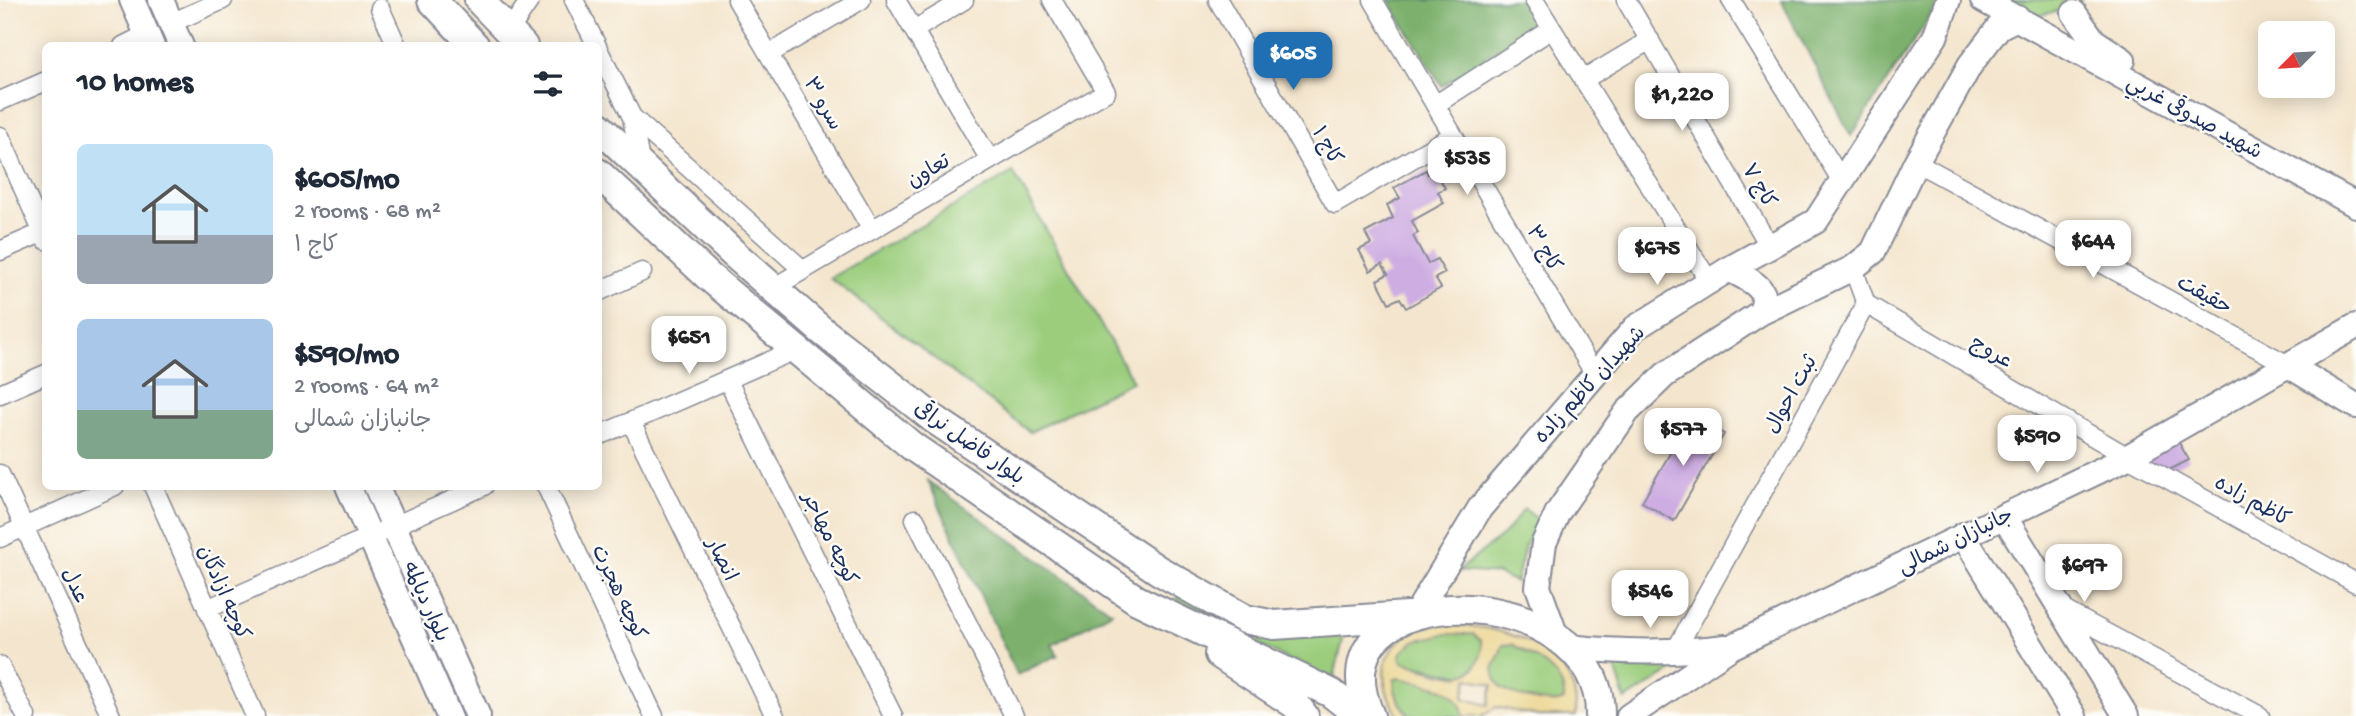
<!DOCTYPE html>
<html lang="en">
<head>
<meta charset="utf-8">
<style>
	:root { --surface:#fff; --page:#f2f2f3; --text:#1f2937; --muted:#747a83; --accent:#1f6fb2 }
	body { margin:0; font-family:"Gochi Hand","Playpen Sans Arabic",sans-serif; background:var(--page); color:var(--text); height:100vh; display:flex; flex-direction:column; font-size:26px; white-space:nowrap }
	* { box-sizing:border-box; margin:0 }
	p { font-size:23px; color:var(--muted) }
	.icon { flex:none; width:38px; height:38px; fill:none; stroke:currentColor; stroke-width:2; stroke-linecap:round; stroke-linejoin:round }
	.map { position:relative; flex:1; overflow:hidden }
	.side { position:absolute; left:42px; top:42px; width:560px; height:448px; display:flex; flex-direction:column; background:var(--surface); border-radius:10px; box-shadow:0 4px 18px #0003 }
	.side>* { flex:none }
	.needle { width:46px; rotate:246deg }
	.controls { position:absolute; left:2258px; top:21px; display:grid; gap:14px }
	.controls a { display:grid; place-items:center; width:77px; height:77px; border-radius:10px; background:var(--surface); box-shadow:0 4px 18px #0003; font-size:35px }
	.price { position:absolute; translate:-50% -60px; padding:0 16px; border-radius:14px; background:#fff; color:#222; font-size:23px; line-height:46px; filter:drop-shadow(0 2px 4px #0008) }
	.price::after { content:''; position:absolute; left:50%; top:42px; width:21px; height:16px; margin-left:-10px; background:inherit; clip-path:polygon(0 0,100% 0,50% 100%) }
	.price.current { background:var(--accent); color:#fff }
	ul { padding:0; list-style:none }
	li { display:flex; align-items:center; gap:21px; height:175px; padding:0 35px }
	li span { display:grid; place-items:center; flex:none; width:196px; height:140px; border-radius:10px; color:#555 }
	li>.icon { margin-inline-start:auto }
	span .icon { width:84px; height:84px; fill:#fffc; stroke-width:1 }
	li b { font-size:30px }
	h2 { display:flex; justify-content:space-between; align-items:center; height:84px; padding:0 35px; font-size:30px }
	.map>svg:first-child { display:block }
	.green { fill:#9bcd7d; stroke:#5b7e6e; stroke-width:2 }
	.forest { fill:#7cb06c; stroke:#4c7065; stroke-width:2 }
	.sand { fill:#eeda9e; stroke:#84847e; stroke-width:2; fill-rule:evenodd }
	.building { fill:#ceade2 }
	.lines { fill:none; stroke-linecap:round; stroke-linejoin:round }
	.street-casing { stroke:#888a96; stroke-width:21 }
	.secondary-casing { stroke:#888a96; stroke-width:28 }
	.primary-casing { stroke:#888a96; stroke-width:32 }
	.street { stroke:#fff; stroke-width:18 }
	.secondary { stroke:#fff; stroke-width:24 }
	.primary { stroke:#fff; stroke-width:28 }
	.labels { text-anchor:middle; stroke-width:5; stroke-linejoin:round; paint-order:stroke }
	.street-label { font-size:21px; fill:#1b2f5e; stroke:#fdfcf7 }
</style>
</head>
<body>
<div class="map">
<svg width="2356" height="716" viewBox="0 0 2356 716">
	<rect width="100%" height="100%" fill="#fdfcf7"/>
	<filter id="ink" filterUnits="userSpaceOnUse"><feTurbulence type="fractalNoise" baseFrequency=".0143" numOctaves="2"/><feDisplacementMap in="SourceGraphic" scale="14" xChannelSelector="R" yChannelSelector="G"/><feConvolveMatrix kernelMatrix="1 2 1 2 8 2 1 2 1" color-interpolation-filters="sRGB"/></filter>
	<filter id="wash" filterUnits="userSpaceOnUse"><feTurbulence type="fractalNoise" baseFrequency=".00686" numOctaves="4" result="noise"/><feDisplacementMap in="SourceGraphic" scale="28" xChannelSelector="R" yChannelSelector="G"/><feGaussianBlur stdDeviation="1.57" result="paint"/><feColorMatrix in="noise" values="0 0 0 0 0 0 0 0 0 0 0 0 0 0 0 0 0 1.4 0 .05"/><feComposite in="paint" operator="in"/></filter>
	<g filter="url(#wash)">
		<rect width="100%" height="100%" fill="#f4e6ce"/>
		<path class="green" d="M 2010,0 L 2081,0 L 2077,6 L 2033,17 Z
			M 1013,172 L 1133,381 L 1030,432 L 830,278 Z
			M 1524,509 L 1539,520 L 1525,546 L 1516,582 L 1498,574 L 1458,571 L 1504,534 Z
			M 1180,594 L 1346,627 L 1333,681 L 1237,635 L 1177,599 Z
			M 1473,634 L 1481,641 C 1485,656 1476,669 1462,676 L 1402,662 L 1400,657 C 1407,629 1451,634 1473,634 Z
			M 1512,644 C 1532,655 1567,673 1564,700 C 1552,707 1515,697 1503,689 C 1496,684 1494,677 1493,669 L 1503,645 Z
			M 1697,655 L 1625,700 L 1613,660 Z
			M 1400,678 C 1423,684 1462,686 1463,716 L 1410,716 C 1401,706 1392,693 1395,679 Z"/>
		<path class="forest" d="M 1388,0 L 1523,0 L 1538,23 L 1442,86 Z
			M 1781,0 L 1934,0 L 1939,3 L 1851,136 Z
			M 928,481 L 1112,612 L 1052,645 L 1058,655 L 1017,675 Z"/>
		<path class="sand" d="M 1440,624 C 1497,624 1581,644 1576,716 L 1538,716 L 1496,707 L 1482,716 L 1463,716 C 1462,686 1423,684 1400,678 L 1395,679 C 1392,693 1401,706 1410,716 L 1399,716 C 1368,671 1387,632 1440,624 ZM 1445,634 L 1473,634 L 1481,640 C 1483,647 1482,655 1478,662 C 1466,690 1423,667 1402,662 L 1400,654 L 1414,641 ZM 1512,644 C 1532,655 1567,673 1564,700 C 1551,707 1516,697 1503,689 C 1496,684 1494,677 1493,669 L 1503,645 ZM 1468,678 L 1493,685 L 1488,705 L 1463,698 Z"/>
		<g id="blocks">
			<path class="building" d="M 1426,170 L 1428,174 L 1435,170 L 1445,188 L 1438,192 L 1444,203 L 1412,221 L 1418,233 L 1413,236 L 1428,264 L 1437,259 L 1445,273 L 1435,278 L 1441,288 L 1406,308 L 1400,298 L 1389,303 L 1377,280 L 1388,274 L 1382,264 L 1370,271 L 1359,250 L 1371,244 L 1365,233 L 1393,218 L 1387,205 L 1400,198 L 1394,188 Z
				M 1692,415 L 1724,434 L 1674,521 L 1642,502 Z
				M 2175,436 L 2189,460 L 2161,474 L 2131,457 Z"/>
		</g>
	</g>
	<g filter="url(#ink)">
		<use href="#blocks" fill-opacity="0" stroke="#888a96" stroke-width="2"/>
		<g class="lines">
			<defs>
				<path id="street" d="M 574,0 L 597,46
					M 737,0 L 872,230
					M 896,0 L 990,160
					M 1218,0 L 1335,204 L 1453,135
					M 1373,0 L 1594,373
					M 1534,0 L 1709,281
					M 1626,0 L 1770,247
					M 1731,0 L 1843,183
					M 380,8 L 397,46
					M 171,23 L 223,0
					M 914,30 L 964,0
					M 509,31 L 530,0
					M 123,46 L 147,34
					M 598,49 L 632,117 L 641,167
					M 769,54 L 861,0
					M 1583,80 L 1650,40
					M 0,101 L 46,81
					M 1435,105 L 1552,29
					M 632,117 L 803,270
					M 0,136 L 46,240
					M 1916,162 L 2288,365
					M 0,251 L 46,231
					M 1853,268 L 1866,304 L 2128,457 L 2356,583
					M 773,288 L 1106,92 L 1052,0
					M 598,292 L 642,272
					M 728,381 L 893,716
					M 0,394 L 46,374
					M 631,422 L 775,716
					M 598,436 L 795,350
					M 0,474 L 111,716
					M 153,486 L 255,716
					M 546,486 L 654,716
					M 915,519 L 1014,716
					M 0,538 L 115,486
					M 2060,608 L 2260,716
					M 207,609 L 484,486
					M 1674,653 L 1866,304
					M 0,666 L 26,716"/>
				<path id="secondary" d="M 132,0 L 152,46
					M 161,0 L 181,46
					M 1983,0 L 2356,205
					M 2074,13 L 2094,41 L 2123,60
					M 1729,269 C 1747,279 1774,288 1760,313
					M 2288,365 L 2356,406
					M 348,486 L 449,716
					M 376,486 L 478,716
					M 2004,516 L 2126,716
					M 1963,535 L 2074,716
					M 1416,614 L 1480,508 L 1635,328 L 1729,269 L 1816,221 L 1935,37 L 1948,0
					M 1557,639 L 1538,587 L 1544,543 L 1558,512 L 1627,412 L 1665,375 L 1760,313 L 1853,268 L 1873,252 L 1916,162 L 1970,65 L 1999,27 L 2017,18
					M 1569,647 C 1623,653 1673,653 1726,647
					M 1629,716 L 1731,647 L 2128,457 L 2356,326"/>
				<path id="primary" d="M 432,0 L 475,46
					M 479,0 L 523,46
					M 598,126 L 734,254 L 821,330 L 934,419 L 1158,570 L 1245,619 L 1274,625 L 1407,616
					M 598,173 L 708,276 L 913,447 L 1137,600 L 1331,693 L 1360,716
					M 1219,654 L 1296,705 L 1304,716
					M 1370,716 C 1306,570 1602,576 1600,716"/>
			</defs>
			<use href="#street" class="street-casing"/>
			<use href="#secondary" class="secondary-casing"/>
			<use href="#primary" class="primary-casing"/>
			<use href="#street" class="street"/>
			<use href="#secondary" class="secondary"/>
			<use href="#primary" class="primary"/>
		</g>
	</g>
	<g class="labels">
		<g class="street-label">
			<text transform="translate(824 103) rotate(60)" y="7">سرو ۳</text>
			<text transform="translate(2195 116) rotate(29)" y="7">شهید صدوقی غربي</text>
			<text transform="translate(1328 145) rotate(60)" y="7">کاج ۱</text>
			<text transform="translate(928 170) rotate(-31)" y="7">تعاون</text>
			<text transform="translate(1760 185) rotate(60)" y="7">کاج ۷</text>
			<text transform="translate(1545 248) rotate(60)" y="7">کاج ۳</text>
			<text transform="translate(2205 294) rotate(29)" y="7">حقیقت</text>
			<text transform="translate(1992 351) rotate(30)" y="7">عروج</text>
			<text transform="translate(1589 384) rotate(-47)" y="7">شهیدان کاظم زاده</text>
			<text transform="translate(1790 394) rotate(-61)" y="7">ثبت احوال</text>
			<text transform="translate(970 442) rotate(35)" y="7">بلوار فاضل نراقی</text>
			<text transform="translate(2253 500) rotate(29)" y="7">کاظم زاده</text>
			<text transform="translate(831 538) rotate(64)" y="7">کوچه مهاجر</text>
			<text transform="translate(1955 540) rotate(-26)" y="7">جانبازان شمالی</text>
			<text transform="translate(723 559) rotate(64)" y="7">انصار</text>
			<text transform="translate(76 585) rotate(65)" y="7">عدل</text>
			<text transform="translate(225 592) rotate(66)" y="7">کوچه ازادگان</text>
			<text transform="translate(620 592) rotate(65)" y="7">کوچه هجرت</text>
			<text transform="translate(427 601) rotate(66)" y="7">بلوار دیالمه</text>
		</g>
	</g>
</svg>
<div class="controls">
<a><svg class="needle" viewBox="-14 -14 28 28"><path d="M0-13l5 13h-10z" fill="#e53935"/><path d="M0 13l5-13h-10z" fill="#747a83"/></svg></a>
</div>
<b class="price current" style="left:1293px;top:92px">$605</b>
<b class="price" style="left:1682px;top:133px">$1,220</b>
<b class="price" style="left:1467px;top:197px">$535</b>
<b class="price" style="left:2093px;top:280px">$644</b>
<b class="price" style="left:1657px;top:287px">$675</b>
<b class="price" style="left:689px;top:376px">$651</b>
<b class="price" style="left:1683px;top:468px">$577</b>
<b class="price" style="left:2037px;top:475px">$590</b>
<b class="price" style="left:2084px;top:604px">$697</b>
<b class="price" style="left:1650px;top:630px">$546</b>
<section class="side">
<h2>10 homes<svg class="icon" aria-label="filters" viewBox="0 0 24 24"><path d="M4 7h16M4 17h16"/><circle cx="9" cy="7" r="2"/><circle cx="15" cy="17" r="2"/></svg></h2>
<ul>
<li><span style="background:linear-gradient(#bfe0f5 65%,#9aa5b1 0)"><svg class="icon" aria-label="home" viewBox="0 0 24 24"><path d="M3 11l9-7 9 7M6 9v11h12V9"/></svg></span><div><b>$605/mo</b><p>2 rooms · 68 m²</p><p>کاج ۱</p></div></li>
<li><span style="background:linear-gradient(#a9c7e8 65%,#7fa58c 0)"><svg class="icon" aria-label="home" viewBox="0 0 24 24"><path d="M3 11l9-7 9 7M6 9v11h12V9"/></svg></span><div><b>$590/mo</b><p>2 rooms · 64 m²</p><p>جانبازان شمالی</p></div></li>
</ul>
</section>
</div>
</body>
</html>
